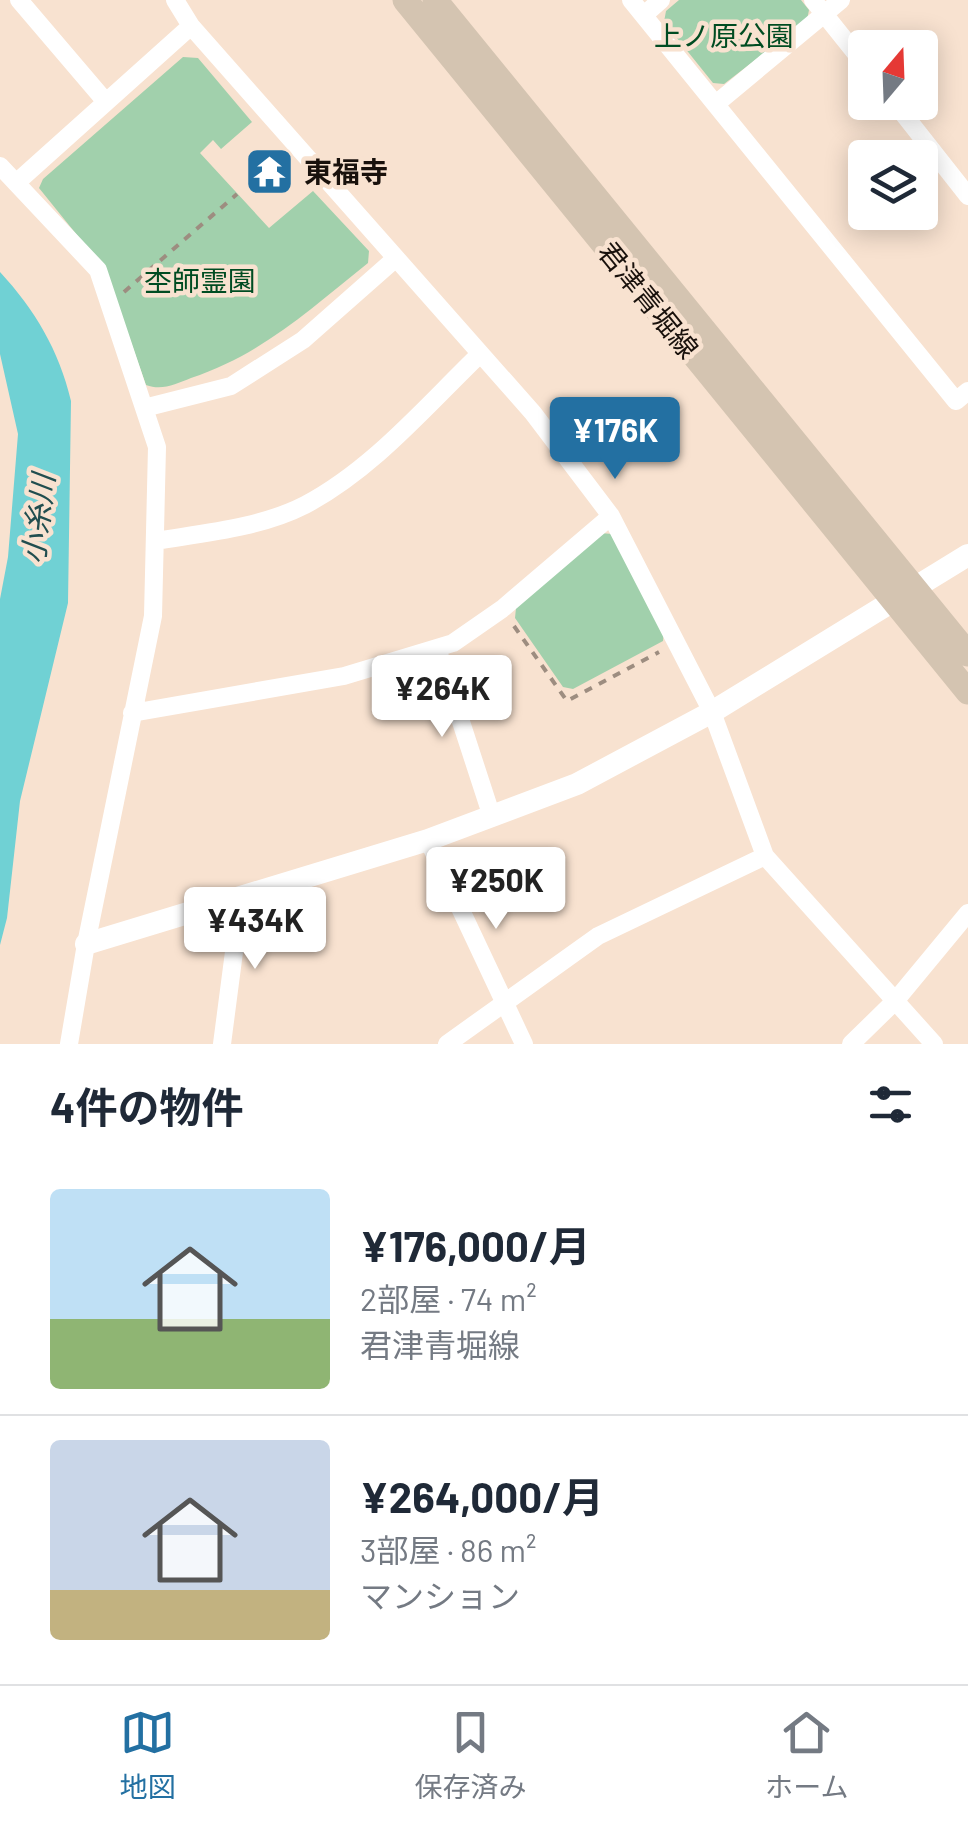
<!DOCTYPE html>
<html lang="ja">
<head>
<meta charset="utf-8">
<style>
	:root { --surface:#fff; --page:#f2f2f3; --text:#1f2937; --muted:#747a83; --line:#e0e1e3; --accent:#2370a2 }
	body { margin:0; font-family:Barlow,"Noto Sans JP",sans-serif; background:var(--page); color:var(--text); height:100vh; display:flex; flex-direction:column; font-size:38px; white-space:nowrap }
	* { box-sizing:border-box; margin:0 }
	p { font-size:32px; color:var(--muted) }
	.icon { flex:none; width:55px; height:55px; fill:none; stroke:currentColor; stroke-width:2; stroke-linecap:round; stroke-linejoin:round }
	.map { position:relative; height:1044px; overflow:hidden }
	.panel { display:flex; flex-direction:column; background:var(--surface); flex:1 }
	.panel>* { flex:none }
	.needle { width:65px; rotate:19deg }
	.tools { position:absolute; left:848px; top:30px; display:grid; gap:20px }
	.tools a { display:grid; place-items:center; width:90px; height:90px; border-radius:10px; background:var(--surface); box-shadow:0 5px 25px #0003; font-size:50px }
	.price { position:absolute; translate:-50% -85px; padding:0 22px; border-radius:10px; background:#fff; color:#222; font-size:32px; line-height:65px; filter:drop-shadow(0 2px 5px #0008) }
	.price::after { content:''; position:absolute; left:50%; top:60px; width:30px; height:22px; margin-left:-15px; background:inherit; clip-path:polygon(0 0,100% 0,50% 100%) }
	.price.on { background:var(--accent); color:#fff }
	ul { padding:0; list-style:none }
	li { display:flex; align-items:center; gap:30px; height:250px; padding:0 50px }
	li+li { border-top:2px solid var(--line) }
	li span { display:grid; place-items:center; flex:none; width:280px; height:200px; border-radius:10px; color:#555 }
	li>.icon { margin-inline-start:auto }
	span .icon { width:120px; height:120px; fill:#fffc; stroke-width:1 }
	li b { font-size:42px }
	h2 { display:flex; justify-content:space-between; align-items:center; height:120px; padding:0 50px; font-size:42px }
	.menu { display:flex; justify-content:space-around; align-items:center; height:140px; border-top:2px solid var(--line); background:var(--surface); font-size:28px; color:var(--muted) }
	.menu a { display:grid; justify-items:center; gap:5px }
	.menu .on { color:var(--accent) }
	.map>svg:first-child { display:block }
	.green { fill:#a1d0ac }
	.water { fill:#70d1d4 }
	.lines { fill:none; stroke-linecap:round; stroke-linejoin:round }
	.path { stroke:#9d8d80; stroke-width:4; stroke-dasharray:8 8; stroke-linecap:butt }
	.minor { stroke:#fff; stroke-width:18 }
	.tertiary { stroke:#fff; stroke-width:22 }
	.secondary { stroke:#d4c4b1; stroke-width:25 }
	.labels { text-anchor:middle; stroke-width:9; stroke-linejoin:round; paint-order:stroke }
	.park-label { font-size:28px; fill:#004c22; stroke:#f8e2d0 }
	.poi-label { font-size:28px; font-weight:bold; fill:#19110c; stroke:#f8e2d0; text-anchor:start }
	.street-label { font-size:28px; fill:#19110c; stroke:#f8e2d0 }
	.water-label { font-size:30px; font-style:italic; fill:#214e4f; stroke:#f8e2d0 }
</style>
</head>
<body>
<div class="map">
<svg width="968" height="1044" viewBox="0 0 968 1044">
	<rect width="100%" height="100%" fill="#f8e2d0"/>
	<path class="green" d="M 679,0 L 801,0 L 809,10 L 807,20 L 724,84 L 713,83 L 664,22 L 666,11 Z
		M 183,57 L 198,58 L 252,122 L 221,149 L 213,140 L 200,153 L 269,228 L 313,191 L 369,251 L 368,263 C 310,309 263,354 191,378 C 176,384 162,391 146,385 L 106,271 L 39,188 L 43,179 Z
		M 600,533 L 612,534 L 664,632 L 663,641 L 573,689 L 563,687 L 515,618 L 516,608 Z"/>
	<path class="water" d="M 0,272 C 35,310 59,350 71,401 L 68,603 L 20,801 L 7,918 L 0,945 L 0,599 L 8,557 L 18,434 L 0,354 Z"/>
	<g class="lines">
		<path class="path" d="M 124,292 L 237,194
			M 514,626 L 567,701 L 659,652"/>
		<path class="minor" d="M 19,0 L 106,102
			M 175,0 L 191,26 L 533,413 L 611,516 L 712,712 L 765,856 L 934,1044
			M 631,0 L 956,401 L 968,391
			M 813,0 L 865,65
			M 644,15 L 661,0
			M 894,102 L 968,196
			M 717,103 L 841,0
			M 0,166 L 98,270 L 157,447 L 153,616 L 86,944 L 69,1044
			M 16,183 L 191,26
			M 144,408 L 231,386 L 303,340 L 396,258
			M 155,541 C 204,533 260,528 305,505 C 373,469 425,407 480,354
			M 437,648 L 492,817
			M 132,713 L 344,676 L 453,643 L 502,609 L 611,516
			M 428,840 L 524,1044
			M 222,1044 L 237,929 L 237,896
			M 447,1044 L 598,936 L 765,856
			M 851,1044 L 896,1000 L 968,913"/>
		<path class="tertiary" d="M 86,944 L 428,840 L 577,784 L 712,712 L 968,555"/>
		<path class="secondary" d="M 405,0 L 968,692
			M 435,0 L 968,654"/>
	</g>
	<defs>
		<symbol id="temple-square" viewBox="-11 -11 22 22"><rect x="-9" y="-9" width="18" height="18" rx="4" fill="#2370a2" stroke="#f8e2d0"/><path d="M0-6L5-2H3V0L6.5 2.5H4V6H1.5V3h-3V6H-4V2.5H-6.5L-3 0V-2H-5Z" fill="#fff"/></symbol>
	</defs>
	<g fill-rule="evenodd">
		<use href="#temple-square" x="242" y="144" width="55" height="55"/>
	</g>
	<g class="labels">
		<g class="park-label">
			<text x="724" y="46">上ノ原公園</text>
			<text x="200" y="291">杢師霊園</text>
		</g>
		<g class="poi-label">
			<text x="304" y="182">東福寺</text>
		</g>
		<g class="street-label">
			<text transform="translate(648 300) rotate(51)" y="10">君津青堀線</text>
		</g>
		<g class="water-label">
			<text transform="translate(39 519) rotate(-83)" y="10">小糸川</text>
		</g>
	</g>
</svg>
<div class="tools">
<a><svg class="needle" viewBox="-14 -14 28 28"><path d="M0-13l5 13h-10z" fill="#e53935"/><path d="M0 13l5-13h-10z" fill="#747a83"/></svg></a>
<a><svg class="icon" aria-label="layers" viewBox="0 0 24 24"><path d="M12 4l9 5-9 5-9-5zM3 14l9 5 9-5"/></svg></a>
</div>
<b class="price on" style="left:615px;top:482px">¥176K</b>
<b class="price" style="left:442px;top:740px">¥264K</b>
<b class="price" style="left:496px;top:932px">¥250K</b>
<b class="price" style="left:255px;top:972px">¥434K</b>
</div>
<section class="panel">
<h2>4件の物件<svg class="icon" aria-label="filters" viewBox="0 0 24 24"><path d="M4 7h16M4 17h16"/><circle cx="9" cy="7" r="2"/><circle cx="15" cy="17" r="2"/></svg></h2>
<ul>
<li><span style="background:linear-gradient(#bfe0f5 65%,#8fb573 0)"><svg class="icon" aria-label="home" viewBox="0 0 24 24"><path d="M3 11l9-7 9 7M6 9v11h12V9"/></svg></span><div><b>¥176,000/月</b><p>2部屋 · 74 m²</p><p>君津青堀線</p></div></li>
<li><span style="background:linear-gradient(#c9d6e8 75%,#c2b280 0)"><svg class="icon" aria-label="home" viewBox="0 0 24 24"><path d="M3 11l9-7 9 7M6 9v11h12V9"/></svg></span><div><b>¥264,000/月</b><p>3部屋 · 86 m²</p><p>マンション</p></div></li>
</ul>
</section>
<nav class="menu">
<a class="on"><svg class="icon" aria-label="map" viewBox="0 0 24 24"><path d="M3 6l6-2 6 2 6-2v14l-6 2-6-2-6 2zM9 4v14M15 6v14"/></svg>地図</a>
<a><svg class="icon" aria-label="saved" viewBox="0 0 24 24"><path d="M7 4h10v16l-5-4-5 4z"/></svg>保存済み</a>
<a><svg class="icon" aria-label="home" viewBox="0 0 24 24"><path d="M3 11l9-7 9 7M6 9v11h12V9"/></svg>ホーム</a>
</nav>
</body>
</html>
